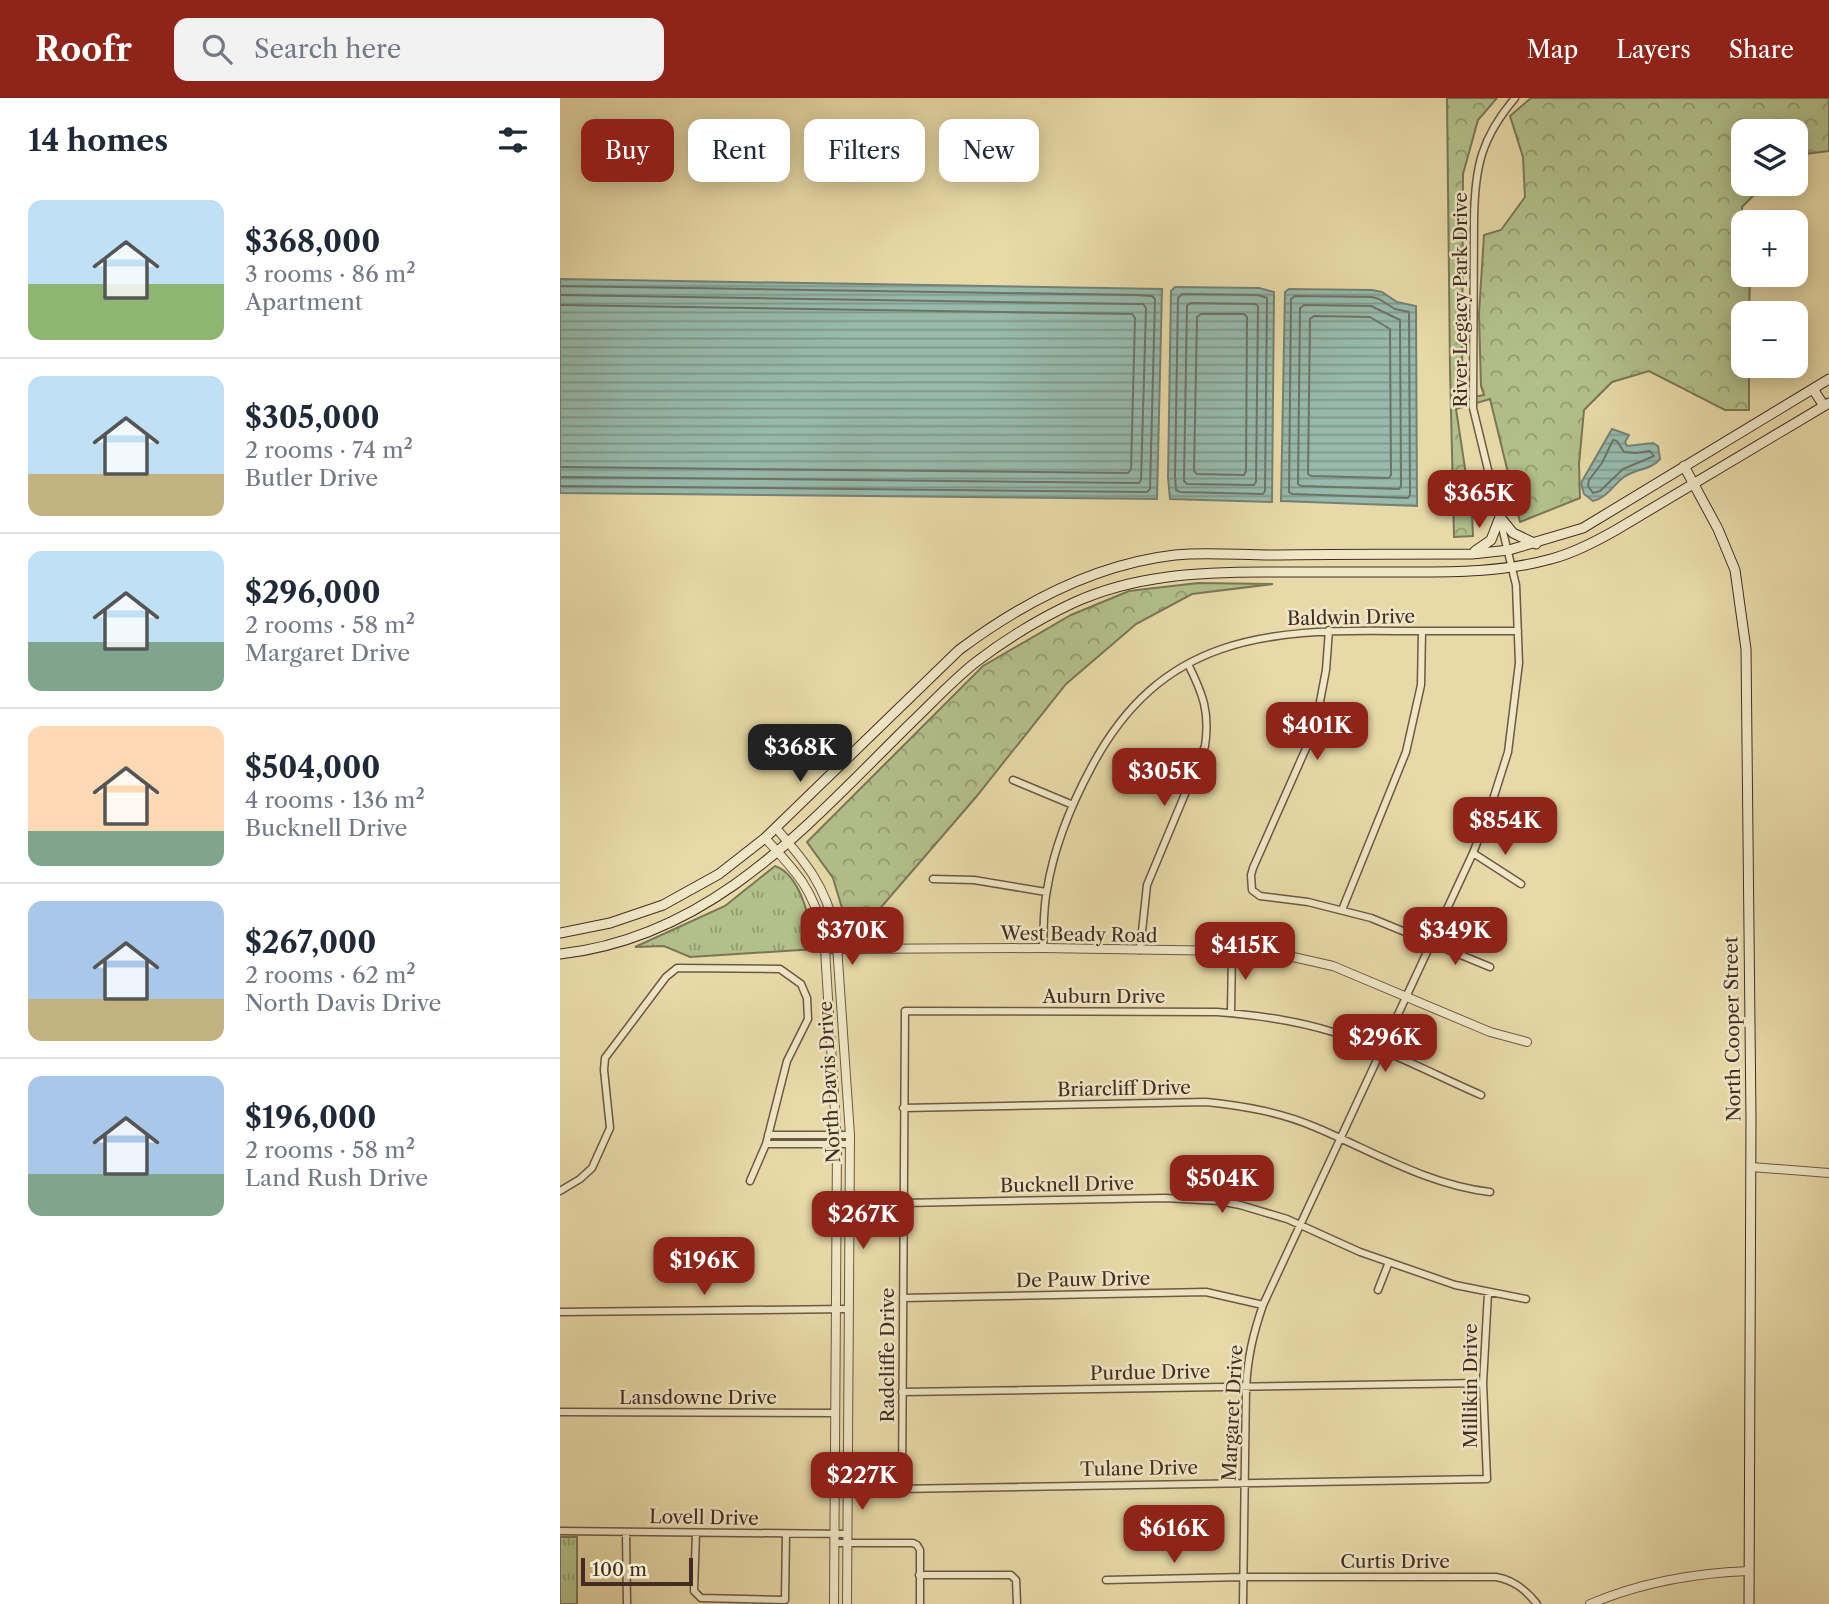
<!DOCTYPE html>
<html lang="en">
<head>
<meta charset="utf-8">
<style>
	:root { --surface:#fff; --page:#f2f2f3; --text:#1f2937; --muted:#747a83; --line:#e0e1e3; --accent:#8f2418 }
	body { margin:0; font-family:"Libre Caslon Text",serif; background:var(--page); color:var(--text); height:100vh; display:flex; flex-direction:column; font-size:26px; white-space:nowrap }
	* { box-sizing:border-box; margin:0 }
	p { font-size:23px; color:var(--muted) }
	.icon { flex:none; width:38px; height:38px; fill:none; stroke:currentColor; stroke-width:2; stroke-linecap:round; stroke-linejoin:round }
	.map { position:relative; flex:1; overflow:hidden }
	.panel { display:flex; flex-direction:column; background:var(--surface); width:560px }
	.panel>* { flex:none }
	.hud { position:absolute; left:21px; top:21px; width:665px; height:63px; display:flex; gap:14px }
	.fabs { position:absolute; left:1171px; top:21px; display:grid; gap:14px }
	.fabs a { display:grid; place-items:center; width:77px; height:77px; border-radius:14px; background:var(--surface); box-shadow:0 4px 18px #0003; font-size:35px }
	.scale { position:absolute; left:21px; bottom:18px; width:112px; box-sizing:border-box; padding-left:7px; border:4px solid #432c23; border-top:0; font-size:19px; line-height:24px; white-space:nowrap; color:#432c23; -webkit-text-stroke:5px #f0e7c6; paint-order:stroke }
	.price { position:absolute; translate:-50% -60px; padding:0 16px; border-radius:14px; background:var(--accent); color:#fff; font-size:23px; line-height:46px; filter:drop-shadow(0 2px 4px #0008) }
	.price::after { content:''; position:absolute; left:50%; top:42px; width:21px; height:16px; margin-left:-10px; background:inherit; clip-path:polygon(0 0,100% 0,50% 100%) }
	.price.selected { background:#222; color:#fff }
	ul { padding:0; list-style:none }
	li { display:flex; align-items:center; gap:21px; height:175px; padding:0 28px }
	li+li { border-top:2px solid var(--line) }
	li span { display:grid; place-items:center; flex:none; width:196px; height:140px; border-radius:14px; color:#555 }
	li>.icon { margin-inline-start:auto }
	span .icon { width:84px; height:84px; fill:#fffc; stroke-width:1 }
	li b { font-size:30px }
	h2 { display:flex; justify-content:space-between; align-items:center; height:84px; padding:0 28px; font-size:30px }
	.chip { padding:0 24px; border-radius:14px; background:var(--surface); box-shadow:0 4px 18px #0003; font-size:24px; line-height:63px }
	.chip.selected { background:var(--accent); color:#fff }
	header { display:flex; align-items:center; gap:42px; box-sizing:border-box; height:98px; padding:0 35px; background:var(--accent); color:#fff }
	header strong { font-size:33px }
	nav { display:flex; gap:38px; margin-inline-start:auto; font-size:24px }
	.search { width:490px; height:63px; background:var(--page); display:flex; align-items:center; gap:18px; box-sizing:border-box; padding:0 24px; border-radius:14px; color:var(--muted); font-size:26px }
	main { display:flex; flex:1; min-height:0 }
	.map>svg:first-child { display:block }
	.grass { fill:url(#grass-tufts); stroke:#7a7657; stroke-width:2 }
	.forest { fill:url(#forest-crowns); stroke:#7a7657; stroke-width:2 }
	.water { fill:url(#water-rules); stroke:#758175; stroke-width:2 }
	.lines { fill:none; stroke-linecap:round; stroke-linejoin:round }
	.shore { stroke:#6d7368; stroke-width:2 }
	.minor-casing { stroke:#6c5844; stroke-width:9 }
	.tertiary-casing { stroke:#6c5844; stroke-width:10 }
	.secondary-casing { stroke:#432c23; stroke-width:11 }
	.minor { stroke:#f0e7c6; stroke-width:6 }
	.tertiary { stroke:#f0e7c6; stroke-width:8 }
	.secondary { stroke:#f0e7c6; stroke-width:9 }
	.labels { text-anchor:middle; stroke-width:5; stroke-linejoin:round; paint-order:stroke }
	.street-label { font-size:19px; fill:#432c23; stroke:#f0e7c6 }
</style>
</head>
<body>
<header>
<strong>Roofr</strong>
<div class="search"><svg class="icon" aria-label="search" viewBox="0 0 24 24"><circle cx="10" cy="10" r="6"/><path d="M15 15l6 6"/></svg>Search here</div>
<nav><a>Map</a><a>Layers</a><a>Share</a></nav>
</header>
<main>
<section class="panel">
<h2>14 homes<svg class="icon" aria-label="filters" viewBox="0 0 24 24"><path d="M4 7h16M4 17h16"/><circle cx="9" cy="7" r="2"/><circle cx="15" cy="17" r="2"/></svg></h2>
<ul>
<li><span style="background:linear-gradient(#bfe0f5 60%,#8fb573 0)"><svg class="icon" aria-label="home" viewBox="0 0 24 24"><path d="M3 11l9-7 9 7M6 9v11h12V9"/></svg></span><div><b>$368,000</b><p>3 rooms · 86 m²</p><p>Apartment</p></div></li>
<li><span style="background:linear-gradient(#bfe0f5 70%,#c2b280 0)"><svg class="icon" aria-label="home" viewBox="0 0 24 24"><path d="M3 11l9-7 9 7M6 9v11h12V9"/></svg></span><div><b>$305,000</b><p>2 rooms · 74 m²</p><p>Butler Drive</p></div></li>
<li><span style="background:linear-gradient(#bfe0f5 65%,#7fa58c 0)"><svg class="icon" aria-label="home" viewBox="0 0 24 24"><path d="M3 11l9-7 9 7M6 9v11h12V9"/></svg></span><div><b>$296,000</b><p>2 rooms · 58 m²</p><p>Margaret Drive</p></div></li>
<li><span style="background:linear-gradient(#ffd9b3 75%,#7fa58c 0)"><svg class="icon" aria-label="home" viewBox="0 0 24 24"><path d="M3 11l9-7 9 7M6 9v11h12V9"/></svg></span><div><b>$504,000</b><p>4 rooms · 136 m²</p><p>Bucknell Drive</p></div></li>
<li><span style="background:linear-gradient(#a9c7e8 70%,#c2b280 0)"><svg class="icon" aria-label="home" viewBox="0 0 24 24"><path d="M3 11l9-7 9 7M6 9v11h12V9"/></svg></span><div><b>$267,000</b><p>2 rooms · 62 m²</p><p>North Davis Drive</p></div></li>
<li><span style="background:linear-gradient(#a9c7e8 70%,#7fa58c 0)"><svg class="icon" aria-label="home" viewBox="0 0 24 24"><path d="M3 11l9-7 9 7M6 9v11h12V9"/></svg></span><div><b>$196,000</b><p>2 rooms · 58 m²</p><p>Land Rush Drive</p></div></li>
</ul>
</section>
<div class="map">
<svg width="1269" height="1506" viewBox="0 0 1269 1506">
	<defs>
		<pattern id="grass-tufts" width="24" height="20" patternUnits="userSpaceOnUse" patternTransform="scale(1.75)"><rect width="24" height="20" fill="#b2c08b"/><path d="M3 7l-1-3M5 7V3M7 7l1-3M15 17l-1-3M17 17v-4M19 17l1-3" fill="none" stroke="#929c71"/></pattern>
		<pattern id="forest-crowns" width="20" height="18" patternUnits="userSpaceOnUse" patternTransform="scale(1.75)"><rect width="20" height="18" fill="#b2c08b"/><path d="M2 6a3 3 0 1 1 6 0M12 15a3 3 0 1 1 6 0" fill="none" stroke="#929c71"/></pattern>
		<pattern id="water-rules" width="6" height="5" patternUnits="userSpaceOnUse" patternTransform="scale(1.75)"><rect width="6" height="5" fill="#97baac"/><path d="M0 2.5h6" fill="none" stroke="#7d978c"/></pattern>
	</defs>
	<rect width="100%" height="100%" fill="#e8daa8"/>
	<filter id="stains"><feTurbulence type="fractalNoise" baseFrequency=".00286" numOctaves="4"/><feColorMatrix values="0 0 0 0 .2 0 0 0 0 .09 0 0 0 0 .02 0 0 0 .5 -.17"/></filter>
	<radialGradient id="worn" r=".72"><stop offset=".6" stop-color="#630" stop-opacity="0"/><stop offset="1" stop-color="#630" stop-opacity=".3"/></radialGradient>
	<path class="grass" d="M 215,768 C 242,777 251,827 255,851 L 130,859 L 104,848 L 75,849 L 165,808 Z
		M 0,1439 L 17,1439 L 17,1506 L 0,1506 Z"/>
	<path class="forest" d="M 887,0 L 937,0 L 918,22 L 903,76 L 902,301 L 924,297 L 921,288 L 919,216 L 924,137 L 941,132 L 965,99 L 963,59 L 950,18 L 971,0 L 1269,0 L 1269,53 L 1236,57 L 1236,33 L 1183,33 L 1183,86 L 1205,86 L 1182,109 L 1183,177 L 1190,177 L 1189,215 L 1183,215 L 1183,268 L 1189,268 L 1189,312 L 1165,312 L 1089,273 L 1052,284 L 1024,312 L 1019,366 L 1020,400 L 960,424 L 930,301 L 896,311 L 912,416 L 913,438 L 894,439 L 890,271 Z
		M 638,485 L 713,486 L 632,496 L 576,526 L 506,586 L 416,699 L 310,822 L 299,840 L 287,840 L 282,810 L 273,780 L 247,744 L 423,568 L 511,517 L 569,493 Z"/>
	<path class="water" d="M 0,181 L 602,191 L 597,401 L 0,395 Z
		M 615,189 L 699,190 L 714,194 L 712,404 L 610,401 L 608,379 L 611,193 Z
		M 729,191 L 812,192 L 822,194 L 837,204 L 856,208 L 857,408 L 721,403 L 725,194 Z
		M 1052,331 L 1069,337 L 1065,344 L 1067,348 L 1093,345 L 1098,348 L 1100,361 C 1091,372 1075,371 1064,379 C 1053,387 1047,400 1033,403 L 1024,396 L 1021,385 Z"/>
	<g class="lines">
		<path class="shore" d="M 0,188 L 576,197 L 592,198 L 595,201 L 590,391 L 587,394 L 0,388
			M 622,196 L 698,197 L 707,200 L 705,393 L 703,396 L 620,394 L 616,392 L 615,378 L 618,200 Z
			M 0,197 L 575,206 L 583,206 L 586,210 L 581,382 L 579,385 L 0,379
			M 735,198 L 812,199 L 819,201 L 835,211 L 849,214 L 850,397 L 848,400 L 732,396 L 729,394 L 731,201 Z
			M 630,205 L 695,206 L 698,208 L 696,384 L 694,387 L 627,386 L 624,383 L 627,208 Z
			M 0,207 L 572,216 L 575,220 L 571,371 L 568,375 L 0,369
			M 744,207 L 811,208 L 840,222 L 841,388 L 839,391 L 741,388 L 738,386 L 740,210 Z
			M 641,216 L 684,216 L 687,219 L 686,373 L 684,377 L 637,376 L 634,373 L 637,219 Z
			M 754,218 L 810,219 L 830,231 L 831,377 L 829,380 L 751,378 L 748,376 L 750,221 Z
			M 1053,342 L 1057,343 L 1064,354 L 1076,355 L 1090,353 L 1094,358 L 1063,371 L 1040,393 L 1033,395 L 1028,388 L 1029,382 L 1042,365 Z"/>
		<defs>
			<path id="minor" d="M 769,532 L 766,572 L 755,630 L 693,770 L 691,777 L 692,792 L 700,798 L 748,804 L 811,820 L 930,869
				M 453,682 L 513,707
				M 913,755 L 961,786
				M 373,781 L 414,782 L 486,794
				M 782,812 L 846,654 L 861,587 L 862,533
				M 483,850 C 484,831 483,811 487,792 C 494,748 511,707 532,668 C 601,539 704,531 836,533 C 877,533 918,533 958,533
				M 580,852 L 587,787 L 645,648 C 650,614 643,596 628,566
				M 671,915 L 672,853
				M 343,1010 L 646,1004 C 684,1008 720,1014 755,1029 C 812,1053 868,1087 930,1094
				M 208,1037 L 290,1037
				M 206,1046 L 290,1046
				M 0,1093 L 20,1081 L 32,1070 L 50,1030 L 44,972 L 45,960 L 106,879 L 117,870 L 220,871 L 241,886 L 247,900 L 248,921 L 227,963 L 206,1046 L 190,1083
				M 343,1105 L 605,1100 L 659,1103 L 680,1107 L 727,1121 L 800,1154 L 895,1187 L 966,1201
				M 818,1192 L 829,1164
				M 343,1200 L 646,1194 L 703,1207
				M 0,1214 L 288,1211
				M 342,1294 L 923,1285
				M 0,1314 L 275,1315
				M 342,1391 L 345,913 L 657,914 C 697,917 735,922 773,934 C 824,950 873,976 921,997
				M 275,1392 L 927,1381 L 923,1285 L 928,1195
				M 0,1433 L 287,1436
				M 66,1434 L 67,1506
				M 136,1435 L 134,1493 L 141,1500 L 225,1502 L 226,1436
				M 274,1445 L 353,1445 L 357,1447 L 360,1452 L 360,1506
				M 359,1477 L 451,1477 L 456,1482 L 457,1506
				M 546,1482 L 684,1479 L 936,1479 C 954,1482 966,1492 977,1506
				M 683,1506 L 686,1289 C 688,1258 693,1236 703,1207 L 913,755 L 929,714 L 948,654 L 959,565 L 956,487 L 913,310 L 914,120 C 915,69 921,40 955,0"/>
			<path id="tertiary" d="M 216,730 C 247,766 264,786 276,833 L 290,1037 L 287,1506
				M 205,740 C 237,775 251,788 264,835 L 277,1046 L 274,1506
				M 272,851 L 483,850 L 672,853 L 733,859 L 773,868 L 930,934 L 967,944
				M 1191,1069 L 1269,1075
				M 1030,1506 C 1082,1484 1133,1475 1189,1473"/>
			<path id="secondary" d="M 1253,291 L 1264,308
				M 1124,368 L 1158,431 L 1175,472 L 1186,551 L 1191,1020 L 1189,1506
				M 940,419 L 953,435 L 976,446
				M 915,453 L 931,442 L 940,419
				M 0,835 L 50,825 L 103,807 L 159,776 L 205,740 L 399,552 C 462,505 535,466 615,457 C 646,454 679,457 711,457 C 778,456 845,456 912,456 L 949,452 L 1023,430 L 1269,281
				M 0,856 C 153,839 248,726 351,625 C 372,605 393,582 416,564 C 446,541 479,521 513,505 C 574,477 640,474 705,474 C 749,474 793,474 837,474 C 889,474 940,475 991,461 C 1014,455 1035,444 1056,432 L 1269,305"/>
		</defs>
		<use href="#minor" class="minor-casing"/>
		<use href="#tertiary" class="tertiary-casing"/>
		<use href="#secondary" class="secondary-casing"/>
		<use href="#minor" class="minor"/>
		<use href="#tertiary" class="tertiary"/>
		<use href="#secondary" class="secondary"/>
	</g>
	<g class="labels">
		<g class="street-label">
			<text transform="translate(900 202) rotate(-90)" y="7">River Legacy Park Drive</text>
			<text transform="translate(791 519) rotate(-1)" y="7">Baldwin Drive</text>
			<text transform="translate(519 836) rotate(1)" y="7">West Beady Road</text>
			<text x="544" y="905">Auburn Drive</text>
			<text transform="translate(1172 931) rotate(-91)" y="7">North Cooper Street</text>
			<text transform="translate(269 984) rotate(-93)" y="7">North Davis Drive</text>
			<text transform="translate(564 990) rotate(-1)" y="7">Briarcliff Drive</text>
			<text transform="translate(507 1086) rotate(-1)" y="7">Bucknell Drive</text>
			<text transform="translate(523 1181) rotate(-1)" y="7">De Pauw Drive</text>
			<text transform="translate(327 1257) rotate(-90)" y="7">Radcliffe Drive</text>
			<text transform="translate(590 1274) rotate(-1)" y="7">Purdue Drive</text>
			<text transform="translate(910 1288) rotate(-90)" y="7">Millikin Drive</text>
			<text x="138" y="1306">Lansdowne Drive</text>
			<text transform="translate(672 1315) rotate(-87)" y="7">Margaret Drive</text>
			<text transform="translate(579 1370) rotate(-1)" y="7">Tulane Drive</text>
			<text transform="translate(144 1419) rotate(1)" y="7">Lovell Drive</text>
			<text x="835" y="1470">Curtis Drive</text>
		</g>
	</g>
	<rect width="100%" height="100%" filter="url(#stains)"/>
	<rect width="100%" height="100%" fill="url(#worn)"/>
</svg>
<div class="fabs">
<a><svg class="icon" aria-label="layers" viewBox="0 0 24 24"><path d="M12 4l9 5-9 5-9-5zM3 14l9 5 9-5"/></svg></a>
<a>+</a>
<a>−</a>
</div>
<div class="scale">100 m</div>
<b class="price" style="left:919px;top:432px">$365K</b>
<b class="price" style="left:757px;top:664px">$401K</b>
<b class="price selected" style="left:240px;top:686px">$368K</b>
<b class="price" style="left:604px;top:710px">$305K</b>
<b class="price" style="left:945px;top:759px">$854K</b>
<b class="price" style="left:292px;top:869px">$370K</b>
<b class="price" style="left:895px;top:869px">$349K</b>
<b class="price" style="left:685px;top:884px">$415K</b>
<b class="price" style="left:825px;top:976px">$296K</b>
<b class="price" style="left:662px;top:1117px">$504K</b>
<b class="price" style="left:303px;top:1153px">$267K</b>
<b class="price" style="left:144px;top:1199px">$196K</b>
<b class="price" style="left:302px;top:1414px">$227K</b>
<b class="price" style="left:614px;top:1467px">$616K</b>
<div class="hud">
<a class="chip selected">Buy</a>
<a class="chip">Rent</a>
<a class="chip">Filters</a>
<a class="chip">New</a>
</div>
</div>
</main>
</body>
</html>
